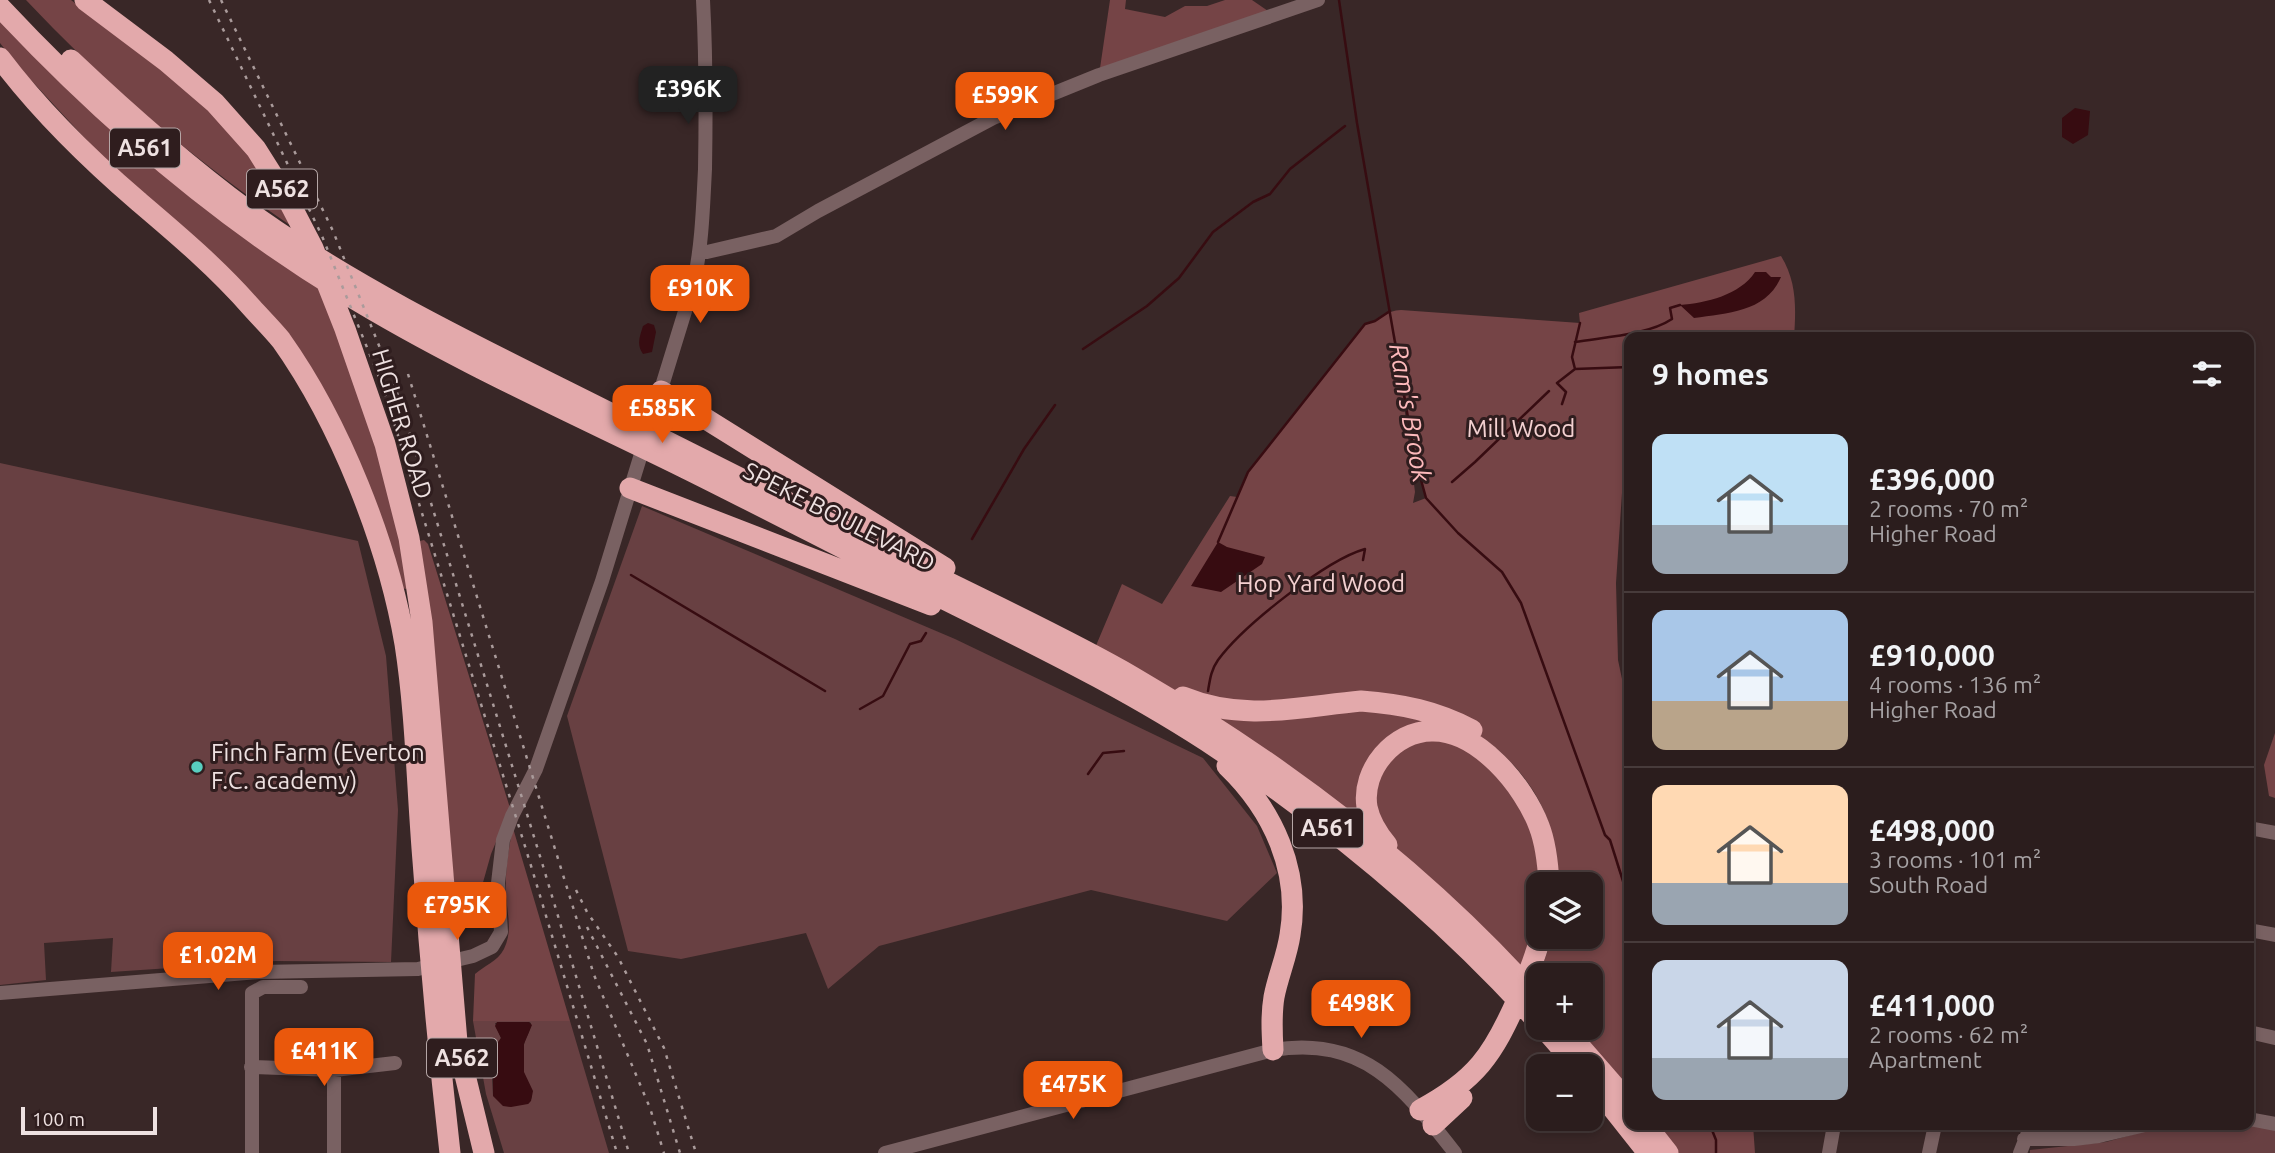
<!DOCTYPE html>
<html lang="en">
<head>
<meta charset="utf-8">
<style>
	:root { --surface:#2b1d1d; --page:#332626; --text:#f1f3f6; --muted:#a6a2a4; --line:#473b3b; --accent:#ea580c }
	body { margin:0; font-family:Ubuntu,sans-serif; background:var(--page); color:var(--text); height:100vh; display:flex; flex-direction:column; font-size:26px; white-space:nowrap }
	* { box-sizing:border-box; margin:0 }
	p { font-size:23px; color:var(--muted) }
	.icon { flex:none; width:38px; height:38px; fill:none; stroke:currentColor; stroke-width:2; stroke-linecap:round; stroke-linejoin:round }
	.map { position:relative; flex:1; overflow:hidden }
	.side { position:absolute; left:1624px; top:332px; width:630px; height:798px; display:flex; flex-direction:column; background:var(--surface); border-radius:14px; box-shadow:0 4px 10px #0003,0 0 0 2px var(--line) }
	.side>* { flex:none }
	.fabs { position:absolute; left:1526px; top:872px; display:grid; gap:14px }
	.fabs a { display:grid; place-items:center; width:77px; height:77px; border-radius:14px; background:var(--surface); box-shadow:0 4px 10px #0003,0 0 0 2px var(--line); font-size:35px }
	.scale { position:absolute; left:21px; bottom:18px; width:136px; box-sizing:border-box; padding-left:7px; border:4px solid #eee1e1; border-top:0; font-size:19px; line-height:24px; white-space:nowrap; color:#eee1e1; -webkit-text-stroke:5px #2f1d1e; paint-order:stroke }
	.price { position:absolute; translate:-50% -60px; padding:0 16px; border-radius:14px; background:var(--accent); color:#fff; font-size:23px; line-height:46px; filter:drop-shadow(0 2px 4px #0008) }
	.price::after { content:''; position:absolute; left:50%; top:42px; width:21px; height:16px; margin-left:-10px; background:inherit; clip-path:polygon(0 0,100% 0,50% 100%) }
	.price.active { background:#222; color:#fff }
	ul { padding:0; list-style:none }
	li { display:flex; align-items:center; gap:21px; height:175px; padding:0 28px }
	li+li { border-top:2px solid var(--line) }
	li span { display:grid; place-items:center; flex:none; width:196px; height:140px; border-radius:14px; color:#555 }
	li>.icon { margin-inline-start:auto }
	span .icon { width:84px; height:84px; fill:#fffc; stroke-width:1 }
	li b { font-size:30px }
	h2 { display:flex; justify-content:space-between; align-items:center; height:84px; padding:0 28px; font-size:30px }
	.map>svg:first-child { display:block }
	.green { fill:#684042; fill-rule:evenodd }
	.forest { fill:#754446; fill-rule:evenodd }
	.water { fill:#370c11 }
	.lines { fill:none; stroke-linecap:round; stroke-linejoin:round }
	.stream { stroke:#370c11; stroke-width:2.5 }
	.minor { stroke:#796162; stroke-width:14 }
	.highway { stroke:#e3a9ab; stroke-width:21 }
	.rail { stroke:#aa9b9b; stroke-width:2.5; stroke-dasharray:3.5 7; stroke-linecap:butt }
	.poi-dot { fill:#58cec0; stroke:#2f1d1e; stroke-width:2.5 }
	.labels { text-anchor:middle; stroke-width:6; stroke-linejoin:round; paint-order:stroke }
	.shield { fill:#2f1d1e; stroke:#b5a6a6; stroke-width:2 }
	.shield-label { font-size:23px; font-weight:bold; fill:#eee1e1 }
	.street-label { font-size:24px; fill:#eee1e1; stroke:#2f1d1e }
	.park-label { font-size:24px; fill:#f4d1d1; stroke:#2f1d1e }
	.poi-label { font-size:24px; fill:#eee1e1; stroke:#2f1d1e; text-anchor:start }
	.water-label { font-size:26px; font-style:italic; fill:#fdb9bb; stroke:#2f1d1e }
</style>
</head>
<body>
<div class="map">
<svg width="2275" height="1153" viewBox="0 0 2275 1153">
	<rect width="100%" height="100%" fill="#392727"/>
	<path class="green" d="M 0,463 L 358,541 L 386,656 L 398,810 L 391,962 L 276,961 L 111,972 L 113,938 L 44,943 L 46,980 L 0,985 Z
		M 642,506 L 955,639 L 1203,758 L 1257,826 L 1277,873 L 1227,921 L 1091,890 L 879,946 L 828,989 L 806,933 L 681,959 L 628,951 L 567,716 Z
		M 473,1021 L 570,1021 L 609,1153 L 504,1153 L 486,1094 ZM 529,1022 L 531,1023 C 531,1032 525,1037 524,1045 C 524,1049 523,1070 524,1073 C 527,1085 538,1092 528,1104 L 493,1096 L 492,1077 L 495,1047 L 501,1038 L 495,1023 Z
		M 2167,1125 L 2249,1125 L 2275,1130 L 2275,1153 L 2030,1153 L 2030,1150 L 2106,1142 Z"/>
	<path class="forest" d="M 26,0 L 71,0 L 199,98 L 249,153 L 297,230 C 196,162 109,88 26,0 Z
		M 1110,0 L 1126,0 L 1125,9 L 1165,17 L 1185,6 L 1207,6 L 1225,0 L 1252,0 L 1274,15 L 1099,75 Z
		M 0,16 L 321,290 L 374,435 L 412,586 L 406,589 L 398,587 L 323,395 L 17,65 L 0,43 Z
		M 1781,256 C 1797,282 1796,308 1794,338 L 1629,338 L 1629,462 L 1622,493 L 1616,583 L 1618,660 L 1629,712 L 1629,892 L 1616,863 L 1629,900 L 1629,1103 L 1566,1027 L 1591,1027 L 1591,975 L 1539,975 L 1553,936 L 1591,936 L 1591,884 L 1559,884 C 1557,868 1556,850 1552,834 C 1541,790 1508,752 1469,729 L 1518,787 L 1549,884 L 1538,884 L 1538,936 L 1519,977 L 1092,655 L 1122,584 L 1162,604 L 1230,496 L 1237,497 L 1248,472 L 1365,324 C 1378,321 1387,310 1401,310 L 1580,323 L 1579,313 ZM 1395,334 L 1415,458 L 1426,498 L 1413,503 L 1415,492 Z
		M 1629,506 L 1629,670 C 1620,617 1623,559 1629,506 Z
		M 424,540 L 428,544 L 510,808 L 491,854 L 471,925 L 466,928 L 461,927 L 458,917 L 415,542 Z
		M 2275,733 L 2275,798 L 2269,796 L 2264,765 Z
		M 513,828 L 570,1021 L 473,1021 L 475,974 C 485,965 497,962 504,949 C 513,931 507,914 506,894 C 505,872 508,850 513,828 Z
		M 1646,1125 L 1753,1125 L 1755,1153 L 1668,1153 Z"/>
	<path class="water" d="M 2075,108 L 2090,111 L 2088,135 L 2073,144 L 2062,137 L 2062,118 Z
		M 1755,272 L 1766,272 L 1771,277 L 1781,277 C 1766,312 1728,313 1694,318 L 1680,305 C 1706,303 1740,295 1755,272 Z
		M 648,323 L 654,325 L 656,332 L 652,352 L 643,354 C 636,344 640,336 643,326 Z
		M 1218,542 L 1227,547 L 1265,557 L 1262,564 L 1221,592 L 1191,586 Z
		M 497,1022 L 529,1022 L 532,1025 L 524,1044 L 524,1072 L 533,1091 L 531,1101 L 528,1104 L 511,1107 L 503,1106 L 493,1096 L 493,1049 L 501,1038 L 495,1026 Z"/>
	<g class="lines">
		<path class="stream" d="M 1339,0 L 1357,123 L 1415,458 L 1426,498 L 1458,533 L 1502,572 L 1521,603 L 1605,835 L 1610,840 L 1629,900
			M 1575,342 C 1605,337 1648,335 1672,319 L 1670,308 L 1680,305
			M 1083,349 L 1147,306 L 1179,278 L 1213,232 L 1253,202 L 1270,194 L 1290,169 L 1345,126
			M 1575,369 L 1572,357 L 1580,323
			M 1562,404 L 1566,392 L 1557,383 L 1575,369 L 1629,367
			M 1452,482 L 1475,462 L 1549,391
			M 972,539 L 1024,449 L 1055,405
			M 1218,542 L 1248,472 L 1365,324 L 1375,321 L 1390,311
			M 631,575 L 825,691
			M 1208,691 C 1210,679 1211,670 1218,660 C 1243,626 1326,560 1365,549 L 1363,560
			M 860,709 L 883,696 L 910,644 L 921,641 L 926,633
			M 1088,774 L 1103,753 L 1124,751
			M 1710,1125 L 1716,1140 L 1716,1153"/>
		<path class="minor" d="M 700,251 L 707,252 L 776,236 L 818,211 L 993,118 L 1099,75 L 1318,0
			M 2249,828 L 2275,833
			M 2249,930 L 2275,935
			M 0,993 L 259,972 L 418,969 L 473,956 L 492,947 L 501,932 L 498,883 L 503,840 L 512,816 L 536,769 L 602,581 L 694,282 C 702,245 703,207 705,169 C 706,112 706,56 703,0
			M 2249,1032 L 2275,1038
			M 251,1067 L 334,1070 L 395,1063
			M 334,1070 L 334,1153
			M 2249,1119 L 2275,1124
			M 2024,1139 L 2074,1139 L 2099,1136 L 2145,1125
			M 252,1153 L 252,993 L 263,987 L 301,987
			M 885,1153 L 1273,1050 C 1364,1035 1404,1088 1455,1153
			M 1829,1153 L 1834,1125
			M 1929,1153 L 1935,1125
			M 2020,1153 L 2031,1125"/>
		<path class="highway" d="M 85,0 L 166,61 L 215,103 L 256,149 L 287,198 L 313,248 L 345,329 L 385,444 L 409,538 L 422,622 L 457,1042 L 484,1153
			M 0,7 C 102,116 215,214 343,292 C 452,359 569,411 683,467 C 770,510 855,555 942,598 C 1036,645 1132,691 1220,750 C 1336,828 1444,918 1538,1022
			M 0,58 C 40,111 88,158 138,201 C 178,235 217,268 252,308 C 261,318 272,329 281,340 C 340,423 388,544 405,644 C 416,715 417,789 423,861 C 430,959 439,1056 450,1153
			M 71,60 C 130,116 193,171 259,219 C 370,297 493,354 614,415 C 713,465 813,515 913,565 C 986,602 1062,636 1133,677 C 1282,764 1423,870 1538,999
			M 661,391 L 945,568
			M 630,488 L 931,605
			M 1183,697 C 1244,722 1298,707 1361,701 C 1402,704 1436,711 1472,730
			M 1227,766 C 1273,810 1301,871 1290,935 C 1287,956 1278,976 1274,997 C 1271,1015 1272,1032 1273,1050
			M 1387,845 C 1378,834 1370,822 1367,807 C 1361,770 1394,731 1432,731 C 1478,730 1524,786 1539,826 C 1546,844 1548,864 1549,884
			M 1543,1027 L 1577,1066
			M 1563,1027 L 1629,1103
			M 1591,1081 L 1648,1153
			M 1420,1110 C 1476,1080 1493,1055 1518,998 C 1527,978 1535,957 1541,936
			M 1433,1125 L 1462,1098
			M 1646,1125 L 1668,1153"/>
		<path class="rail" d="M 209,0 L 322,236 L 383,387 L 532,869 L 617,1153
			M 221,0 L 333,231 L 394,383 L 543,866 L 629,1153
			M 408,374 L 594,975 L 650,1108 L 664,1153
			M 576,890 L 587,912 L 618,957 L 664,1048 L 696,1153
			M 587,927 L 647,1044 L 680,1153"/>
	</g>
	<circle class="poi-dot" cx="197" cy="767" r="7"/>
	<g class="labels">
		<g class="shield">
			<rect x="110" y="128.5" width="70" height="39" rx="5"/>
			<rect x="247" y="169.5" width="70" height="39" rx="5"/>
			<rect x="1293" y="808.5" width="70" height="39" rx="5"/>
			<rect x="427" y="1038.5" width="70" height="39" rx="5"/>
		</g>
		<g class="shield-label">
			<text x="145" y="156">A561</text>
			<text x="282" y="197">A562</text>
			<text x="1328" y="836">A561</text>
			<text x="462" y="1066">A562</text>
		</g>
		<g class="street-label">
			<text transform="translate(402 424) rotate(73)" y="8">HIGHER ROAD</text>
			<text transform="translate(839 517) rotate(27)" y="8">SPEKE BOULEVARD</text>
		</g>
		<g class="park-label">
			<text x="1521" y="437">Mill Wood</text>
			<text x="1321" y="592">Hop Yard Wood</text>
		</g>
		<g class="poi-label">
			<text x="211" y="761">Finch Farm (Everton<tspan x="211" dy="28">F.C. academy)</tspan></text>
		</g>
		<g class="water-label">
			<text transform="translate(1410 413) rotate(80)" y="9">Ram's Brook</text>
		</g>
	</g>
</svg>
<div class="fabs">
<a><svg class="icon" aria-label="layers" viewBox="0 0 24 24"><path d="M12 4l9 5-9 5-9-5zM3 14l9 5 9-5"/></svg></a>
<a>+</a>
<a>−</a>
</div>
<div class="scale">100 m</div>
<b class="price active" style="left:688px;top:126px">£396K</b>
<b class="price" style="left:1005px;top:132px">£599K</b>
<b class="price" style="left:700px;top:325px">£910K</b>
<b class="price" style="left:662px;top:445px">£585K</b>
<b class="price" style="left:457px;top:942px">£795K</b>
<b class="price" style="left:218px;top:992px">£1.02M</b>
<b class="price" style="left:1361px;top:1040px">£498K</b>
<b class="price" style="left:324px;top:1088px">£411K</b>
<b class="price" style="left:1073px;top:1121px">£475K</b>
<section class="side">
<h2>9 homes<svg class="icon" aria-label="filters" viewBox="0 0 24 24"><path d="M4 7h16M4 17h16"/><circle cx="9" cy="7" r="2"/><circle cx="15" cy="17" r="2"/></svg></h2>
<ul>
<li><span style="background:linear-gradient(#bfe0f5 65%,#9aa5b1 0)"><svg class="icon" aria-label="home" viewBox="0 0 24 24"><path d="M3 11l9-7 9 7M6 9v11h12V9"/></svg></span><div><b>£396,000</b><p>2 rooms · 70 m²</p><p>Higher Road</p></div></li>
<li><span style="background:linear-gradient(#a9c7e8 65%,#b9a48a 0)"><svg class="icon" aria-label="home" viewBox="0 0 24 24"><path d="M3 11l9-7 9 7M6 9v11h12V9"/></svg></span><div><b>£910,000</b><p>4 rooms · 136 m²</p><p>Higher Road</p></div></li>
<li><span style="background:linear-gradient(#ffd9b3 70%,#9aa5b1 0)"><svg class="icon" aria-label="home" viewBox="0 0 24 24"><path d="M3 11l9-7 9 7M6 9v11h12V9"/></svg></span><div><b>£498,000</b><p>3 rooms · 101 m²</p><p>South Road</p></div></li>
<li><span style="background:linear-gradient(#c9d6e8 70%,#9aa5b1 0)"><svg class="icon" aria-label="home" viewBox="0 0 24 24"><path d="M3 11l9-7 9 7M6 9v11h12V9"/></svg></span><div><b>£411,000</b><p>2 rooms · 62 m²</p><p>Apartment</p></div></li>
</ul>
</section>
</div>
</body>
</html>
